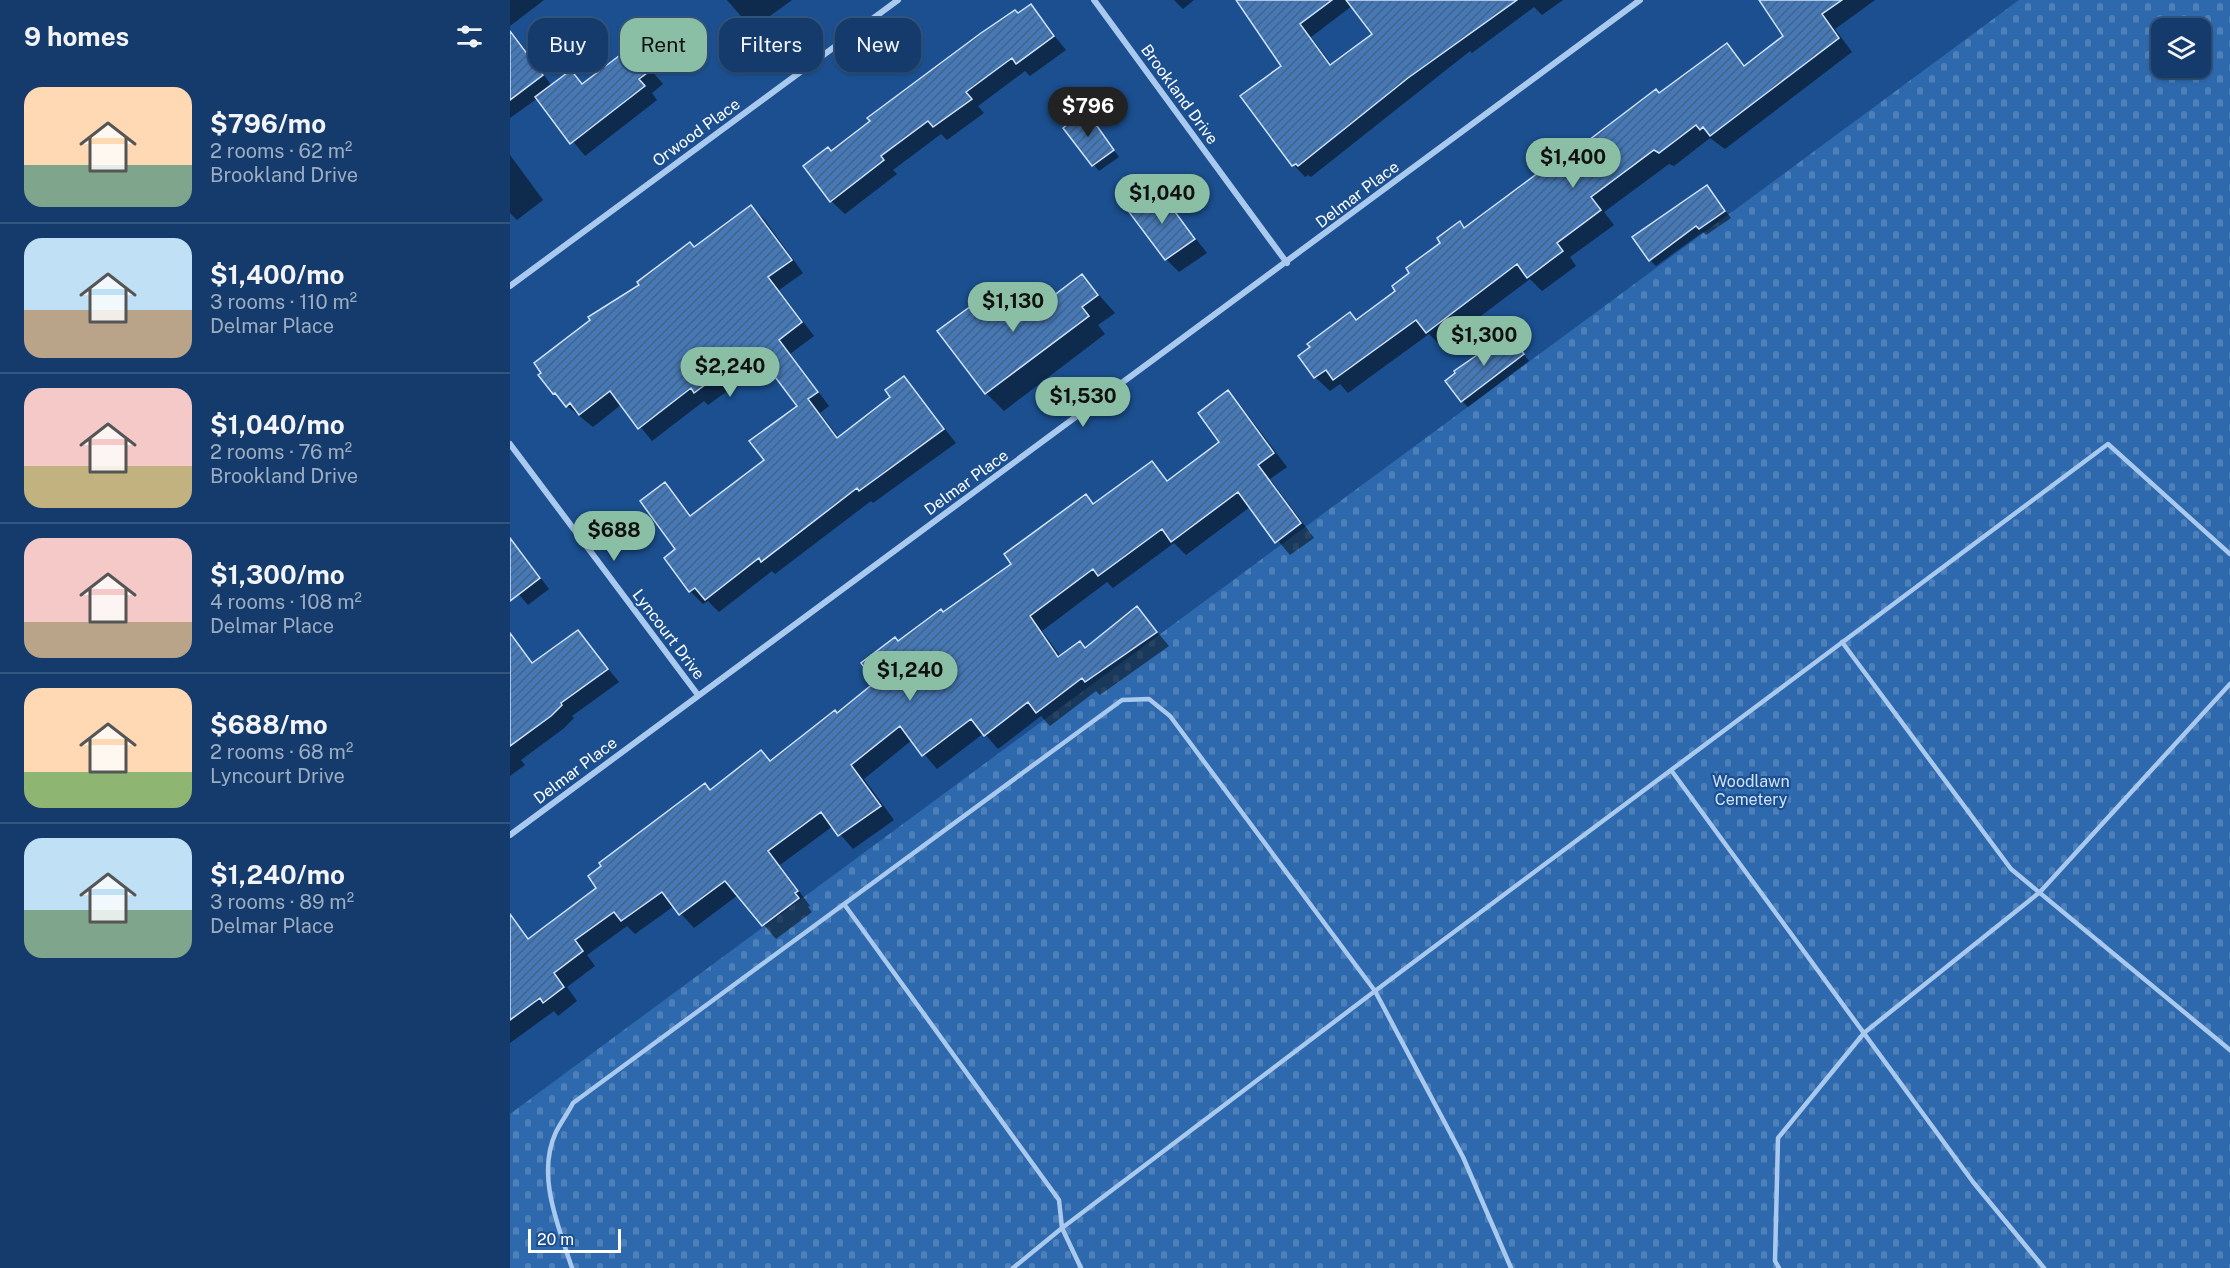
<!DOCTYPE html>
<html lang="en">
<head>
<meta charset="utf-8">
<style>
	:root { --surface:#143b6b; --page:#1d4271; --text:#f1f3f6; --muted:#9dadc1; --line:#33557e; --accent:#8abfa5 }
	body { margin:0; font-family:"Public Sans",sans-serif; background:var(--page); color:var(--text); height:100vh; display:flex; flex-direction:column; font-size:22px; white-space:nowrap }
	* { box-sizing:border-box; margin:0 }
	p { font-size:20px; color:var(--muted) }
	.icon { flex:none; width:33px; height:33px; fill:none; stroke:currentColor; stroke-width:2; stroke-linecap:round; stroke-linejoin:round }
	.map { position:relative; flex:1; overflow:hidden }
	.drawer { display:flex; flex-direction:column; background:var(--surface); width:510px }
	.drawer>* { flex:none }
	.hud { position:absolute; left:18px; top:18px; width:570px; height:54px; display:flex; gap:12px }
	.controls { position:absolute; left:1641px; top:18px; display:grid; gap:12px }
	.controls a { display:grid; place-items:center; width:60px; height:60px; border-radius:12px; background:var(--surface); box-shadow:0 2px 4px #0004,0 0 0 2px var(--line); font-size:30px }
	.scale { position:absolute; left:18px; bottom:15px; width:93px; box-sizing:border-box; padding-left:6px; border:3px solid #fff; border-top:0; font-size:16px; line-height:21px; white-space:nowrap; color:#fff; -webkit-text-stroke:4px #1b4f8f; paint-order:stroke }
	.price { position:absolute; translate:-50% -51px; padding:0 14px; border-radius:21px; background:var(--accent); color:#111; font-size:20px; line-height:39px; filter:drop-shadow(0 2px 3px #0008) }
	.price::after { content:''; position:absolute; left:50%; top:36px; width:18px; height:14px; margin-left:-9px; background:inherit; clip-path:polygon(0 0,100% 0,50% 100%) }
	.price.current { background:#222; color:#fff }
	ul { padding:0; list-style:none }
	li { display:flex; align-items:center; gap:18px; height:150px; padding:0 24px }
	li+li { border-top:2px solid var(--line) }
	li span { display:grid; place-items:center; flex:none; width:168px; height:120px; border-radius:18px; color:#555 }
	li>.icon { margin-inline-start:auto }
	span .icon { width:72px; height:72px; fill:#fffc; stroke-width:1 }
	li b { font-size:26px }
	h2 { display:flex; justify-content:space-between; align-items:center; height:72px; padding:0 24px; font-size:26px }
	.pill { padding:0 21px; border-radius:18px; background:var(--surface); box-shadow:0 2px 4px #0004,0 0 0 2px var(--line); font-size:21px; line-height:54px }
	.pill.current { background:var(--accent); color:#111 }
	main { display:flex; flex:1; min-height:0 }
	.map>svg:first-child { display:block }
	.cemetery { fill:url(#cemetery-stones); fill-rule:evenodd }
	.shadow { fill:#0007; fill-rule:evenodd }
	.building { fill:url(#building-hatch); stroke:#cfe3fa; stroke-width:1.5 }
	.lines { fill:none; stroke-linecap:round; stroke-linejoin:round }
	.service { stroke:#a9c9ee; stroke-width:4.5 }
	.minor { stroke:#a9c9ee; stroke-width:6 }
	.labels { text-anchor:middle; stroke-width:4.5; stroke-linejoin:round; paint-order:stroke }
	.street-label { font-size:16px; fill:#fff; stroke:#1b4f8f }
	.park-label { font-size:16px; fill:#cfe3fa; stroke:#1b4f8f }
</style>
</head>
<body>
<main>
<section class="drawer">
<h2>9 homes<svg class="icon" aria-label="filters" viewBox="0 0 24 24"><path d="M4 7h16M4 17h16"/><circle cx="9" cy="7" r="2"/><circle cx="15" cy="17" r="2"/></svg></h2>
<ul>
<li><span style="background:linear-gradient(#ffd9b3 65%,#7fa58c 0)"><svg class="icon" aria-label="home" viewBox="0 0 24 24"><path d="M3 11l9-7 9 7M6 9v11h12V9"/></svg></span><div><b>$796/mo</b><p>2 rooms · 62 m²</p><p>Brookland Drive</p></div></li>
<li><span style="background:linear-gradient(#bfe0f5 60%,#b9a48a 0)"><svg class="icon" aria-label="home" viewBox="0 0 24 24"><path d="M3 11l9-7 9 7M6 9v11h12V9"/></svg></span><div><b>$1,400/mo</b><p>3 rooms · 110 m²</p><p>Delmar Place</p></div></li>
<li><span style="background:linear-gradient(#f6c9c9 65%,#c2b280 0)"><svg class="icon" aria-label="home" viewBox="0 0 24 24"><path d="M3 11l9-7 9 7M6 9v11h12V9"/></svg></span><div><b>$1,040/mo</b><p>2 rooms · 76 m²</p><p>Brookland Drive</p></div></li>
<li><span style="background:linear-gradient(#f6c9c9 70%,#b9a48a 0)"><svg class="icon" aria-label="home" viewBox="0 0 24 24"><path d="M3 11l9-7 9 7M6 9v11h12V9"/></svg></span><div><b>$1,300/mo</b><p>4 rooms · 108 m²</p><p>Delmar Place</p></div></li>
<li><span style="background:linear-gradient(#ffd9b3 70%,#8fb573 0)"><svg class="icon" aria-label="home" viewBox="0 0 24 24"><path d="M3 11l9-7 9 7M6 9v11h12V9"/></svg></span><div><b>$688/mo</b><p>2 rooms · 68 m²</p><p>Lyncourt Drive</p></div></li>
<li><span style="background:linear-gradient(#bfe0f5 60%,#7fa58c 0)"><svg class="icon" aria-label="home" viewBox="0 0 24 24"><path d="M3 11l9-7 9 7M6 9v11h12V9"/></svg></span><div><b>$1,240/mo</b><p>3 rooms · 89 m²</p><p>Delmar Place</p></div></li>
</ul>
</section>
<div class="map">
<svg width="1720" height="1268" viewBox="0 0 1720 1268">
	<defs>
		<pattern id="cemetery-stones" width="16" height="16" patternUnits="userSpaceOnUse" patternTransform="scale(1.5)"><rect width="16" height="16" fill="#2e69ad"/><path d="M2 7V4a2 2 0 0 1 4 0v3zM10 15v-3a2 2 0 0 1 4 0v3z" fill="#4d80b9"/></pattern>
		<pattern id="building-hatch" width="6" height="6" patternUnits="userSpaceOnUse" patternTransform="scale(1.5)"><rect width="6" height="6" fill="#4478b7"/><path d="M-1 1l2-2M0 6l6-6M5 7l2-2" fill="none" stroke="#486282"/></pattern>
	</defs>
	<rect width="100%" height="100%" fill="#1b4f8f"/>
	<path class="cemetery" d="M 1509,0 L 1720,0 L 1720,1268 L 0,1268 L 0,1114 ZM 1652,28 L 1690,28 L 1690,68 L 1652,68 Z"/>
	<path class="shadow" d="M 0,0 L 34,0 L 0,26 Z
		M 217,0 L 282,0 L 242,29 Z
		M 664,0 L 684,0 L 673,9 Z
		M 725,0 L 1053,0 L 1032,15 L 1024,7 L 962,53 L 960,51 L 801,177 L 798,175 L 795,177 L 784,165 L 732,96 L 773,66 ZM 842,6 L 864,35 L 822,65 L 801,37 Z
		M 1269,0 L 1365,0 L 1325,29 L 1342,52 L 1215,149 L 1200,138 L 1164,166 L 1159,164 L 1094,212 L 1104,225 L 1060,257 L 1066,266 L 1032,291 L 1020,279 L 931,346 L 919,334 L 838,393 L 830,384 L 820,391 L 805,377 L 790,356 L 847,321 L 888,291 L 950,223 L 955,229 L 1217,45 L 1236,66 L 1275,37 L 1255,10 Z
		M 520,6 L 556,50 L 520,76 L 515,71 L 468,106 L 474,113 L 437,140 L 431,134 L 383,170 L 387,174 L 335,214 L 321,201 L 322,153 Z
		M 0,29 L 42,86 L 61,72 L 73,84 L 122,48 L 153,84 L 142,93 L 147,100 L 75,156 L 28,98 L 0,118 Z
		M 575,111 L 609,157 L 589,171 L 555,129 Z
		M 0,155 L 33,200 L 7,220 L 0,213 Z
		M 1197,187 L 1221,218 L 1196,235 L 1193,232 L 1146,266 L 1140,260 Z
		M 649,192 L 697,253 L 669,272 L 656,259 Z
		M 241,207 L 254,219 L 293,273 L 269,290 L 304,336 L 280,354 L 319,406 L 310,413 L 329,438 L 382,397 L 394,378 L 446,443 L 363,503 L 361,501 L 265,574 L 262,571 L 209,612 L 198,601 L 193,604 L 180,591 L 156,558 L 167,549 L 155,484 L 182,516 L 256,461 L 289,406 L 256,363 L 198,405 L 194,401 L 142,441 L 112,404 L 83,427 L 57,406 L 184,248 Z
		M 572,276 L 605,313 L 588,325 L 595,334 L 494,411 L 476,393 L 429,331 L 476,297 L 503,328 Z
		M 999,335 L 1019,361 L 958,407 L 952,401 Z
		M 718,392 L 731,406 L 777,467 L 760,479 L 804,538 L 780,555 L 740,507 L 676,555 L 664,543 L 603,588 L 597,582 L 532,631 L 551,657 L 570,643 L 576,649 L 627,608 L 659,646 L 590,695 L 586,691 L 540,726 L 531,716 L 488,749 L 474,733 L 427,769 L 402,740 L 354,779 L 384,820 L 343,849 L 323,826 L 270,865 L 300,906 L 298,907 L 302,912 L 266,939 L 228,895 L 184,928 L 164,906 L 125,934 L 117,926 L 77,955 L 85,966 L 57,987 L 67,1001 L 48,1016 L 44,1011 L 0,1043 L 0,940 L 12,932 L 20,940 L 88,888 L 200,791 L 251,752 L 261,762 L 327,714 L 367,682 L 389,643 L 503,564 L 576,496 L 585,505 L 641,463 L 659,481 L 711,442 Z
		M 0,538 L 39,589 L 18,605 L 0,584 Z
		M 68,632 L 109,682 L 62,716 L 64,718 L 53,729 L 11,760 L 15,765 L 0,776 L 0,637 L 24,664 Z"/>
	<path class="building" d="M 726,0 L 822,0 L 790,24 L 820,65 L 862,34 L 836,0 L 1007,0 L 898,78 L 788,166 L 786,164 L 782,166 L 730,96 L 771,66 Z
		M 1249,0 L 1332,0 L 1312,14 L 1329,38 L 1200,136 L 1193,127 L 1190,130 L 1186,125 L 1149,153 L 1144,150 L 1081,197 L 1091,210 L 1047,243 L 1053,251 L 1017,278 L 1007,264 L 916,333 L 906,320 L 823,380 L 816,370 L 804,378 L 788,356 L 800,347 L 797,344 L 840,312 L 846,320 L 885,291 L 882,286 L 899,273 L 896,268 L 930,243 L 927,238 L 950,221 L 954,228 L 1032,170 L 1034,174 L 1054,159 L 1146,89 L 1149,93 L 1217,43 L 1234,66 L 1273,36 Z
		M 521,4 L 544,36 L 506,64 L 502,58 L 456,92 L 462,99 L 423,127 L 418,121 L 371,156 L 374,160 L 320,202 L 293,166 L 318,147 L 321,151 L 360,121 L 357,118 L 471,33 L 505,10 L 508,13 Z
		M 0,31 L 33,75 L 0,100 Z
		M 122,46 L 141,70 L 129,79 L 135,86 L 60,144 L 25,97 L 61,70 L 72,84 Z
		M 575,109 L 604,150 L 582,166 L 553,128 Z
		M 1197,185 L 1215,211 L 1189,229 L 1186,226 L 1139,261 L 1122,237 Z
		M 649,190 L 685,239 L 655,260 L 619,212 Z
		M 241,205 L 282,260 L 258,277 L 292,322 L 269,340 L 308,392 L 298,399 L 327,438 L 380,397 L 375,390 L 394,376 L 434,429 L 349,491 L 347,488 L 251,562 L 249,558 L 195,600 L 185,588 L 179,592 L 154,558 L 165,549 L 130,501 L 155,482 L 180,516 L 254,460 L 239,441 L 287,406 L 244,349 L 184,393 L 181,388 L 128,429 L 100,391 L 69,415 L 60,403 L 56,407 L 45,393 L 43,394 L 28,375 L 31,373 L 24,363 L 80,320 L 78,317 L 129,285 L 127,282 L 180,242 L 184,247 Z
		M 572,274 L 588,295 L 572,307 L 579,316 L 475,394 L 427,331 L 476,295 L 501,328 Z
		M 999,333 L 1014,354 L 951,402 L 935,381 L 945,373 L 944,371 Z
		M 718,390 L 764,453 L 748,465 L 791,523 L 765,543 L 728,492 L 661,542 L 652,529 L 588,576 L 583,569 L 520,616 L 548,657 L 570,641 L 575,648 L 627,606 L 647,632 L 575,682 L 572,678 L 526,713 L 518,702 L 474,736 L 461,719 L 412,756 L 390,726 L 341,765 L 371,806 L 328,836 L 311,812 L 258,851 L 288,891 L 285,893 L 289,898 L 252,926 L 215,881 L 169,915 L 152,892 L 111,921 L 104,912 L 65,940 L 73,951 L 44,973 L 54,987 L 33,1003 L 30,998 L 0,1020 L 0,914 L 18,939 L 86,888 L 78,876 L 91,866 L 89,863 L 195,783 L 200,790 L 251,750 L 260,761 L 325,710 L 327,713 L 365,682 L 351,663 L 385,637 L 388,641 L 431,609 L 433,612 L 501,564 L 494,554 L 576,494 L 583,504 L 642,461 L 657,481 L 709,442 L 688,413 Z
		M 0,538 L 30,578 L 0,601 Z
		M 68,630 L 98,669 L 51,703 L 52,705 L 41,716 L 0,746 L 0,633 L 22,663 Z"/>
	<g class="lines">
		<path class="service" d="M 1332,642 L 1501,869 L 1720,1050
			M 1161,770 L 1463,1182 L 1534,1268
			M 334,904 L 549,1200 L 552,1228 L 571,1268
			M 62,1268 C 48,1225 26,1175 46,1132 C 51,1122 58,1113 63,1103 L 612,700 L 639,699 L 660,716 L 865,991 L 1598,444 L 1720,554
			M 503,1268 L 552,1228 L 865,991 L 953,1157 L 1001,1268
			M 1269,1268 L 1265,1261 L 1268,1138 L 1354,1033 L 1530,892 L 1720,684"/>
		<path class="minor" d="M 584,0 L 777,263
			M 0,286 L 388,0
			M 0,444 L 188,695
			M 0,835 L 1130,0"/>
	</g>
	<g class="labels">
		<g class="street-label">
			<text transform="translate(670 94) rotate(54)" y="6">Brookland Drive</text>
			<text transform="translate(186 132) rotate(-36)" y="6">Orwood Place</text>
			<text transform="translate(847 194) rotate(-37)" y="6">Delmar Place</text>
			<text transform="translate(456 482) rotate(-36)" y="6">Delmar Place</text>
			<text transform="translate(159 634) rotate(53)" y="6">Lyncourt Drive</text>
			<text transform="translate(65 770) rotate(-37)" y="6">Delmar Place</text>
		</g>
		<g class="park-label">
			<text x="1241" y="787">Woodlawn<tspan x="1241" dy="18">Cemetery</tspan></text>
		</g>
	</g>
</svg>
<div class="controls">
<a><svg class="icon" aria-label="layers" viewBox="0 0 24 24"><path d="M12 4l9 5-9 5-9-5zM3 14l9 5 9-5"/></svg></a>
</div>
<div class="scale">20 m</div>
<b class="price current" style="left:578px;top:138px">$796</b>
<b class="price" style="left:1063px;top:189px">$1,400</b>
<b class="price" style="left:652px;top:225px">$1,040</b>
<b class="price" style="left:503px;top:333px">$1,130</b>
<b class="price" style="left:974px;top:367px">$1,300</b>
<b class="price" style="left:220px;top:398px">$2,240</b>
<b class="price" style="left:573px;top:428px">$1,530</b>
<b class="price" style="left:104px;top:562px">$688</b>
<b class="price" style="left:400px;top:702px">$1,240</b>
<div class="hud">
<a class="pill">Buy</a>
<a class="pill current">Rent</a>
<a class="pill">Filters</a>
<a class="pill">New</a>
</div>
</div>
</main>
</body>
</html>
